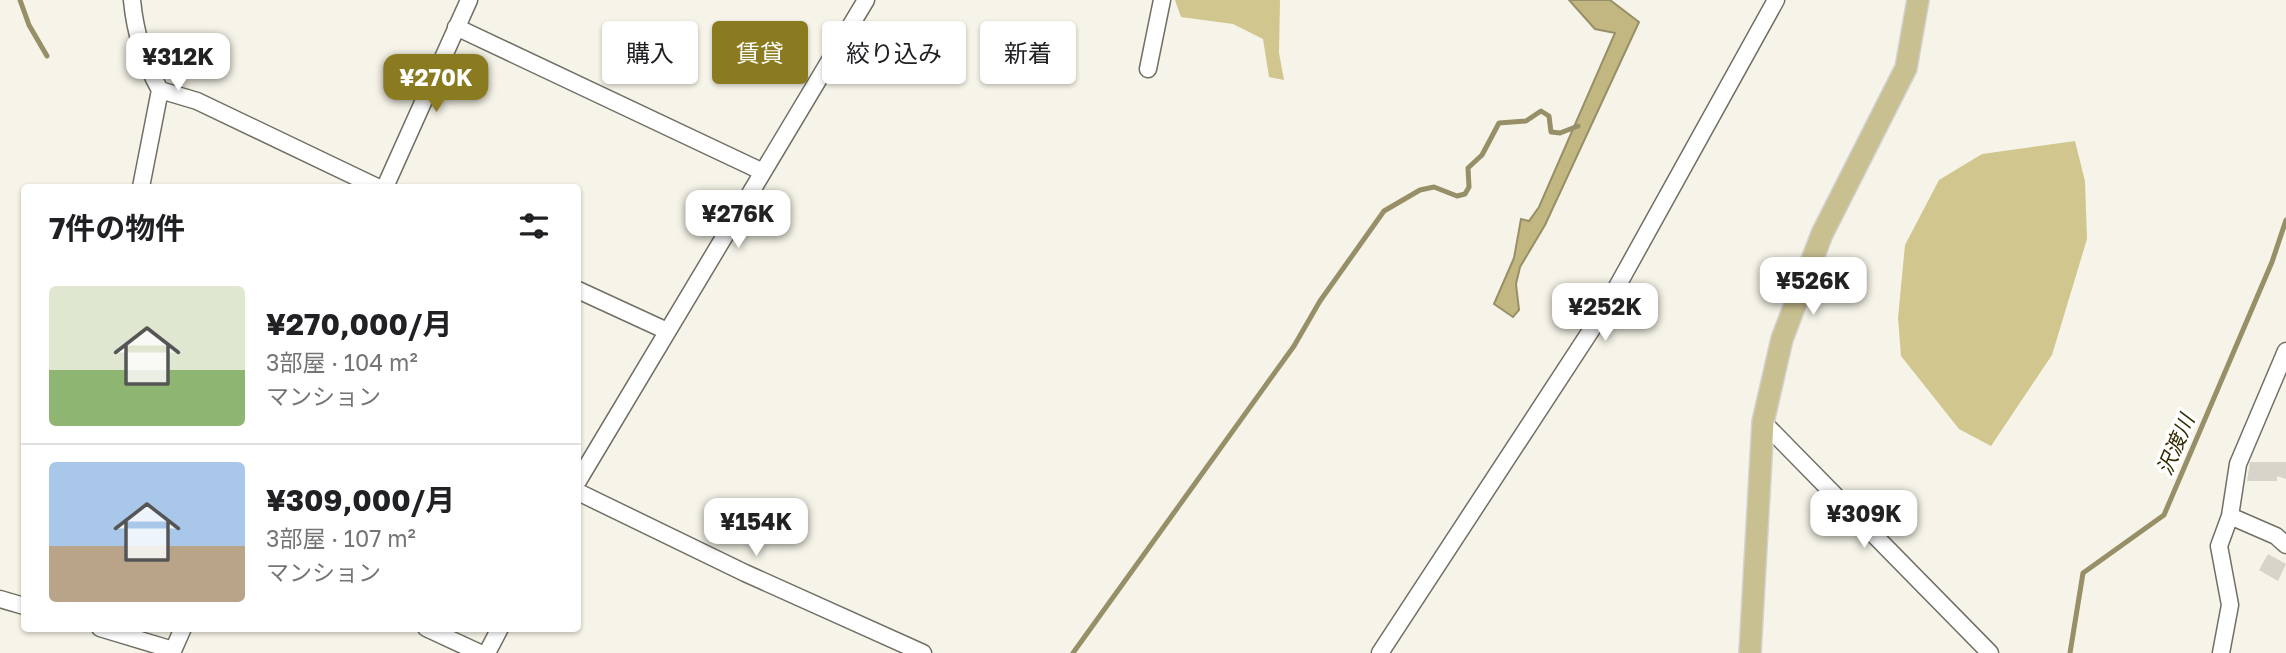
<!DOCTYPE html>
<html lang="ja">
<head>
<meta charset="utf-8">
<style>
	:root { --surface:#fff; --page:#f2f2f2; --text:#202124; --muted:#757577; --line:#e0e0e0; --accent:#8b7b20 }
	body { margin:0; font-family:"Golos Text","Noto Sans JP",sans-serif; background:var(--page); color:var(--text); height:100vh; display:flex; flex-direction:column; font-size:26px; white-space:nowrap }
	* { box-sizing:border-box; margin:0 }
	p { font-size:23px; color:var(--muted) }
	.icon { flex:none; width:38px; height:38px; fill:none; stroke:currentColor; stroke-width:2; stroke-linecap:round; stroke-linejoin:round }
	.map { position:relative; flex:1; overflow:hidden }
	.side { position:absolute; left:21px; top:184px; width:560px; height:448px; display:flex; flex-direction:column; background:var(--surface); border-radius:7px; box-shadow:0 2px 5px #0004 }
	.side>* { flex:none }
	.hud { position:absolute; left:602px; top:21px; width:665px; height:63px; display:flex; gap:14px }
	.price { position:absolute; translate:-50% -60px; padding:0 16px; border-radius:14px; background:#fff; color:#222; font-size:23px; line-height:46px; filter:drop-shadow(0 2px 4px #0008) }
	.price::after { content:''; position:absolute; left:50%; top:42px; width:21px; height:16px; margin-left:-10px; background:inherit; clip-path:polygon(0 0,100% 0,50% 100%) }
	.price.current { background:var(--accent); color:#fff }
	ul { padding:0; list-style:none }
	li { display:flex; align-items:center; gap:21px; height:175px; padding:0 28px }
	li+li { border-top:2px solid var(--line) }
	li span { display:grid; place-items:center; flex:none; width:196px; height:140px; border-radius:7px; color:#555 }
	li>.icon { margin-inline-start:auto }
	span .icon { width:84px; height:84px; fill:#fffc; stroke-width:1 }
	li b { font-size:30px }
	h2 { display:flex; justify-content:space-between; align-items:center; height:84px; padding:0 28px; font-size:30px }
	.pill { padding:0 24px; border-radius:7px; background:var(--surface); box-shadow:0 2px 5px #0004; font-size:24px; line-height:63px }
	.pill.current { background:var(--accent); color:#fff }
	.map>svg:first-child { display:block }
	.forest { fill:#d0c68e }
	.water { fill:#c2b780; stroke:#978f67; stroke-width:2 }
	.lines { fill:none; stroke-linecap:round; stroke-linejoin:round }
	.stream { stroke:#978f67; stroke-width:5 }
	.building { fill:#d7d5ca }
	.minor-casing { stroke:#716f65; stroke-width:19 }
	.major-casing { stroke:#d2d2d1; stroke-width:24 }
	.minor { stroke:#fff; stroke-width:16 }
	.major { stroke:#c9c092; stroke-width:21 }
	.labels { text-anchor:middle; stroke-width:7; stroke-linejoin:round; paint-order:stroke }
	.water-label { font-size:21px; font-style:italic; fill:#342b00; stroke:#fff }
</style>
</head>
<body>
<div class="map">
<svg width="2286" height="653" viewBox="0 0 2286 653">
	<rect width="100%" height="100%" fill="#f6f4e8"/>
	<path class="forest" d="M 1175,0 L 1280,0 L 1279,53 L 1284,80 L 1269,77 L 1263,39 L 1233,24 L 1181,17 Z
		M 2075,141 L 2085,181 L 2087,239 L 2052,355 L 1991,446 L 1959,429 L 1901,356 L 1898,318 L 1905,245 L 1939,180 L 1982,154 Z"/>
	<path class="water" d="M 1569,0 L 1610,0 L 1639,22 L 1545,225 L 1520,267 L 1516,284 L 1519,310 L 1513,317 L 1494,304 L 1514,258 L 1521,219 L 1529,221 L 1539,207 L 1615,33 L 1595,29 Z"/>
	<g class="lines">
		<path class="stream" d="M 20,0 L 29,25 L 47,56
			M 1073,653 L 1294,346 L 1320,301 L 1384,211 L 1420,190 L 1434,187 L 1457,196 L 1465,194 L 1469,187 L 1468,168 L 1482,155 L 1499,123 L 1526,121 L 1541,111 L 1549,116 L 1551,132 L 1560,133 L 1578,126
			M 2070,653 L 2083,573 L 2164,515 L 2272,262 L 2286,220"/>
	</g>
	<path class="building" d="M 2250,462 L 2286,462 L 2286,479 L 2277,476 L 2277,481 L 2247,481 Z
		M 2268,554 L 2286,564 L 2278,581 L 2259,570 Z"/>
	<g class="lines">
		<defs>
			<path id="minor" d="M 132,0 C 135,32 144,62 160,90 L 141,187
				M 456,27 L 763,172
				M 1148,69 L 1162,0
				M 160,90 L 197,101 L 377,187
				M 385,187 L 469,0
				M 578,290 L 667,331
				M 1763,422 L 1990,653
				M 578,481 L 866,0
				M 578,492 L 745,573 L 923,653
				M 2230,516 L 2276,536 L 2286,545
				M 0,599 L 24,606
				M 100,628 L 173,650
				M 426,628 L 480,653
				M 172,653 L 183,628
				M 487,653 L 500,628
				M 1380,653 L 1603,312 L 1776,0
				M 2221,653 L 2230,605 L 2219,546 L 2230,516 L 2238,464 L 2286,351"/>
			<path id="major" d="M 1750,653 L 1763,422 L 1782,339 L 1822,234 L 1906,68 L 1918,0"/>
		</defs>
		<use href="#minor" class="minor-casing"/>
		<use href="#major" class="major-casing"/>
		<use href="#minor" class="minor"/>
		<use href="#major" class="major"/>
	</g>
	<g class="labels">
		<g class="water-label">
			<text transform="translate(2176 445) rotate(-67)" y="7">沢渡川</text>
		</g>
	</g>
</svg>
<b class="price" style="left:178px;top:93px">¥312K</b>
<b class="price current" style="left:436px;top:114px">¥270K</b>
<b class="price" style="left:738px;top:250px">¥276K</b>
<b class="price" style="left:1813px;top:317px">¥526K</b>
<b class="price" style="left:1605px;top:343px">¥252K</b>
<b class="price" style="left:1864px;top:550px">¥309K</b>
<b class="price" style="left:756px;top:558px">¥154K</b>
<div class="hud">
<a class="pill">購入</a>
<a class="pill current">賃貸</a>
<a class="pill">絞り込み</a>
<a class="pill">新着</a>
</div>
<section class="side">
<h2>7件の物件<svg class="icon" aria-label="filters" viewBox="0 0 24 24"><path d="M4 7h16M4 17h16"/><circle cx="9" cy="7" r="2"/><circle cx="15" cy="17" r="2"/></svg></h2>
<ul>
<li><span style="background:linear-gradient(#dfe7d0 60%,#8fb573 0)"><svg class="icon" aria-label="home" viewBox="0 0 24 24"><path d="M3 11l9-7 9 7M6 9v11h12V9"/></svg></span><div><b>¥270,000/月</b><p>3部屋 · 104 m²</p><p>マンション</p></div></li>
<li><span style="background:linear-gradient(#a9c7e8 60%,#b9a48a 0)"><svg class="icon" aria-label="home" viewBox="0 0 24 24"><path d="M3 11l9-7 9 7M6 9v11h12V9"/></svg></span><div><b>¥309,000/月</b><p>3部屋 · 107 m²</p><p>マンション</p></div></li>
</ul>
</section>
</div>
</body>
</html>
